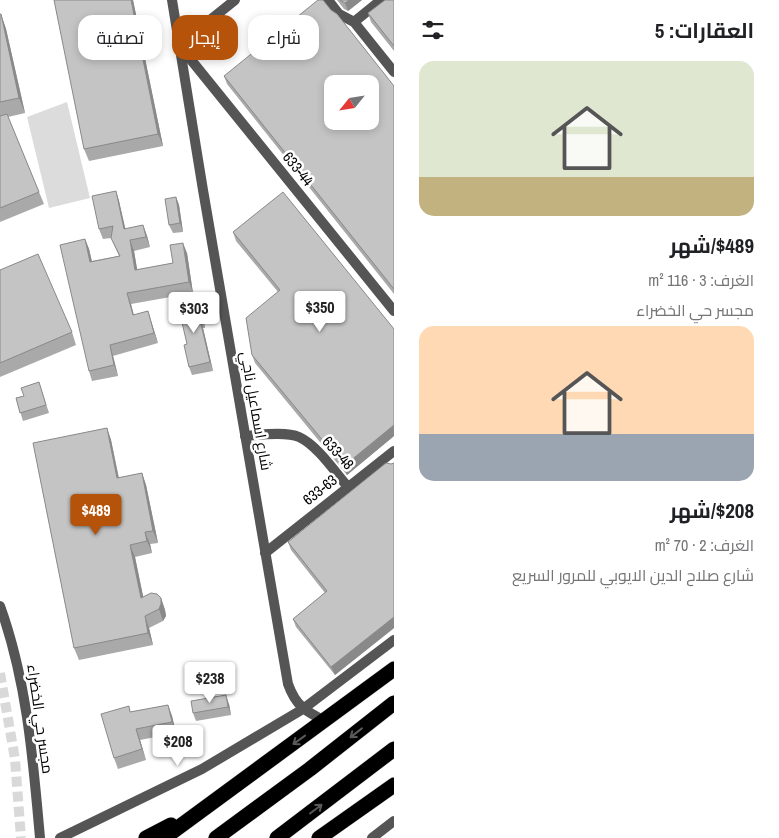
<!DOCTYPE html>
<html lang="ar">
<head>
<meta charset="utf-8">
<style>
	:root { --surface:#fff; --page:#f2f2f2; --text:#202124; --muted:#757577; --accent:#b45309 }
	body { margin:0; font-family:"Archivo Narrow",Cairo,sans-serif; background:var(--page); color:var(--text); direction:rtl; height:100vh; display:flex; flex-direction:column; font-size:19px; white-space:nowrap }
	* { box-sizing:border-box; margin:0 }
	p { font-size:16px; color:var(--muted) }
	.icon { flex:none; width:28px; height:28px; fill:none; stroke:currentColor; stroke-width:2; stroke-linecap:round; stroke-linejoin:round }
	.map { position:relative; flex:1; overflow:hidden; direction:ltr }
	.side { display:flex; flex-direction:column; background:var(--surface); width:385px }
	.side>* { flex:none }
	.top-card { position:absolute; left:15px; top:15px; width:304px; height:45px; direction:rtl; display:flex; gap:10px }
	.needle { width:32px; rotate:240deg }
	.controls { position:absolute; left:324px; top:75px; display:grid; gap:10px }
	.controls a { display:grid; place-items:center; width:55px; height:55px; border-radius:10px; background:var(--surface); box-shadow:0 2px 8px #0003; font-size:25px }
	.price { position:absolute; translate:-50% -42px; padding:0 11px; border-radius:5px; background:#fff; color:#222; font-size:16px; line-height:32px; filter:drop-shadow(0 1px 2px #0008) }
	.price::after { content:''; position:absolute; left:50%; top:30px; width:15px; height:11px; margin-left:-8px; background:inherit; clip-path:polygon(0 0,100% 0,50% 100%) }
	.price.selected { background:var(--accent); color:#fff }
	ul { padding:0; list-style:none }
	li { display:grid; align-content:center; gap:10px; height:265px; padding:0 25px }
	li span { display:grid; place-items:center; height:155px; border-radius:15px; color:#555 }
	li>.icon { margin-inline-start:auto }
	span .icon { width:90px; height:90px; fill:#fffc; stroke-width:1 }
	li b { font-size:21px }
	h2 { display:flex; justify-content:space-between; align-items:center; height:60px; padding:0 25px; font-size:21px }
	.chip { padding:0 18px; border-radius:15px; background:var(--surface); box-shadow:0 2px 8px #0003; font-size:18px; line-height:45px }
	.chip.selected { background:var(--accent); color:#fff }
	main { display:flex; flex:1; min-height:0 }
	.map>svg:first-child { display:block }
	.green { fill:#dcdcdc }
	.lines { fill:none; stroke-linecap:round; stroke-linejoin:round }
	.minor-tunnel { stroke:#d9d9d9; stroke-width:10; stroke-dasharray:10 5; stroke-linecap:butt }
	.motorway-casing { stroke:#dbdbdb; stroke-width:16 }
	.minor { stroke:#555; stroke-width:10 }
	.tertiary { stroke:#555; stroke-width:10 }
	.motorway { stroke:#000; stroke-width:15 }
	.wall { fill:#a9a9a9 }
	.shaded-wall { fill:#898989 }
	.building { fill:#c4c4c4; stroke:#898989; fill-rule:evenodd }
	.oneway { stroke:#595959 }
	.labels { text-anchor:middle; stroke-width:5; stroke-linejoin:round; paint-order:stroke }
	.street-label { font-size:15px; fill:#000; stroke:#fff }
</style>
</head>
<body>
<main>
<section class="side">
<h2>العقارات: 5<svg class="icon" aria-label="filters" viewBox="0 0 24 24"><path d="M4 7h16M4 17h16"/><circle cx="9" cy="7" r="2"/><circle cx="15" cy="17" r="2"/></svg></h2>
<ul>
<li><span style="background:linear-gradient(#dfe7d0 75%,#c2b280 0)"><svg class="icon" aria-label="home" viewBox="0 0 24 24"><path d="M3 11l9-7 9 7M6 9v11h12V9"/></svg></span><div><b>$489/شهر</b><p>الغرف: 3 · 116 m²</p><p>مجسر حي الخضراء</p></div></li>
<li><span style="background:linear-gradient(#ffd9b3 70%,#9aa5b1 0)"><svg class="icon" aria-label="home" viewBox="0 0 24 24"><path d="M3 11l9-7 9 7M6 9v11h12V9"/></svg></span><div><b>$208/شهر</b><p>الغرف: 2 · 70 m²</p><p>شارع صلاح الدين الايوبي للمرور السريع</p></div></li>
</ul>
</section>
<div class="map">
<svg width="394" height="838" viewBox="0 0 394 838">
	<rect width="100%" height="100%" fill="#fff"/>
	<path class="green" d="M 67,102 L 90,198 L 49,208 L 27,117 Z"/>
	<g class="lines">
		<path class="minor-tunnel" d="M 0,673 L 15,759 L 21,838"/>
		<defs>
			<path id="motorway" d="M 146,838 L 171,825
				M 164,838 L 394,669
				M 216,838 L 310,769 L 394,703
				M 277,838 L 394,749
				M 319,838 L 394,785"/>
		</defs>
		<use href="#motorway" class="motorway-casing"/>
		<path class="minor" d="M 235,0 L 179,45 L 394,311
			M 328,0 L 339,14 L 354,22
			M 381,0 L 354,22 L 394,72
			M 245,436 C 259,435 286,431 299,437 C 317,445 335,472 348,487
			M 265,553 L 394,451
			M 303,709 L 394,640
			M 372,838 L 394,821"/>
		<path class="tertiary" d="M 172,0 L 203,190 L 288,684 C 296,706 305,711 325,721
			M 0,606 C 27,681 33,759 40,838
			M 60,838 L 202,769 L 303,709"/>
		<use href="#motorway" class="motorway"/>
	</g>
	<path class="wall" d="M 133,0 L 163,146 L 89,161 L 84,149 Z
		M 337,0 L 362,0 L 348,11 L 344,9 Z
		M 394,0 L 394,51 L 371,22 L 368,13 Z
		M 0,14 L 1,14 L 6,29 L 25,113 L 8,117 L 44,204 L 0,222 Z
		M 224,76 L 394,86 L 394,294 L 227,84 Z
		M 116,191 L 119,201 L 125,229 L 143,225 L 147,236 L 150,247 L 134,251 L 137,270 L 173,263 L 187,253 L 193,293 L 131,304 L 134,315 L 148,311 L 158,343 L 113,356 L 118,376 L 92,381 L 89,371 L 85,239 L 89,249 L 92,261 L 119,256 L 111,238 L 103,239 L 99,229 Z
		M 176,197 L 179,205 L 183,232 L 173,233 L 169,225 Z
		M 233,232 L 394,329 L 394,436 L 347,475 L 255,363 L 252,355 L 278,292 L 236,241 Z
		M 0,270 L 72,332 L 76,345 L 0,377 Z
		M 198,299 L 201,307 L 205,328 L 203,328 L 213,371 L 192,375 L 189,367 Z
		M 39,382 L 49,413 L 23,421 L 16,398 L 24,396 Z
		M 107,428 L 111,440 L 119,478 L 142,473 L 146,485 L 158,543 L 150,544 L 152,553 L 135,557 L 143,597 L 161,598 L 165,610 L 166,616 L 163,621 L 149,628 L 153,645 L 79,660 L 74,648 Z
		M 394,463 L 394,628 L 335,675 L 296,627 L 293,619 L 325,593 L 291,550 L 288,542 L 391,464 Z
		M 229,704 L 231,715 L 196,721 L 193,713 Z
		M 168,705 L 172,716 L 176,733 L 140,740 L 146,760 L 118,769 L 114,758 L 131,712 Z"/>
	<path class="shaded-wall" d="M 131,0 L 133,0 L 163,146 L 158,134 Z
		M 349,0 L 362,0 L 348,11 L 345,3 Z
		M 1,14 L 6,29 L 25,113 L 19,98 Z
		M 116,191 L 119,201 L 128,240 L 124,229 Z
		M 176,197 L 179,205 L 183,232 L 180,223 Z
		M 143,225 L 147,236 L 150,247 L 146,237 Z
		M 85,239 L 89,249 L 94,272 L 90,262 Z
		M 130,240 L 134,251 L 139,280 L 135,270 Z
		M 183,243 L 187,253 L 193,293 L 189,282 Z
		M 127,293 L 131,304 L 136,326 Z
		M 198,299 L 201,307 L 205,328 L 202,320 Z
		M 148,311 L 151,321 L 158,343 L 154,333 Z
		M 200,320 L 203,328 L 213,371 L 210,362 Z
		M 110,345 L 113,356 L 118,376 L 114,365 Z
		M 394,425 L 394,436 L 347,475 L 344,466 Z
		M 107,428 L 111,440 L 121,490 L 117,478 Z
		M 142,473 L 146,485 L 158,543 L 153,531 Z
		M 145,532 L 150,544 L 152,553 L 147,541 Z
		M 130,545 L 135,557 L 146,610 L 141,598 Z
		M 161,598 L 165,610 L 166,616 L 163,621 L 159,609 Z
		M 145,616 L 149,628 L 153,645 L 148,633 Z
		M 394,617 L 394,628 L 335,675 L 331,667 Z
		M 226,695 L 229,704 L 231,715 L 228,707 Z
		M 168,705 L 172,716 L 176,733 L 172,722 Z
		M 136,729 L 140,740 L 146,760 L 142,749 Z"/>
	<path class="building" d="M 54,0 L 131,0 L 158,134 L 84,149 Z
		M 318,0 L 323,0 L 331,10 L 337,14 L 394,86 L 394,289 L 224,76 ZM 332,84 L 370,84 L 370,121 L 332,121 Z
		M 340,0 L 349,0 L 345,3 Z
		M 385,0 L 394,0 L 394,46 L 368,13 Z
		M 0,14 L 1,14 L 19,98 L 0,102 Z
		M 7,114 L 39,192 L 0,208 L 0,116 Z
		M 116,191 L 124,229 L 143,225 L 146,237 L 130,240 L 135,270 L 173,263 L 170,245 L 183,243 L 189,282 L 127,293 L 133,315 L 148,311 L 154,333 L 110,345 L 114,365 L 89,371 L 60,245 L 85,239 L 90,262 L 120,256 L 111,238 L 113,226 L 99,229 L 92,196 Z
		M 283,192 L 394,329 L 394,425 L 344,466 L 252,355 L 246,318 L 280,290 L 233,232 Z
		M 176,197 L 180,223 L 169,225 L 165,199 Z
		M 38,254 L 72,332 L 0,363 L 0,270 Z
		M 198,299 L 202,320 L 200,320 L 210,362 L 189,367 L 184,345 L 187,344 L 178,305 Z
		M 39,382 L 46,405 L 20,413 L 16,398 L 24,396 L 21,388 Z
		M 107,428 L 117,478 L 142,473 L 153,531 L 145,532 L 147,541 L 130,545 L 141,598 L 151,593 L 157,594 L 161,598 L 161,604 L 159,609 L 145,616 L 148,633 L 74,648 L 33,443 Z
		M 386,463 L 391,464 L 394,463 L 394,617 L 331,667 L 293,619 L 327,591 L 288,542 Z
		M 226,695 L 228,707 L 193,713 L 191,701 Z
		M 168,705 L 172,722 L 136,729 L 142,749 L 114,758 L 101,714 L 129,706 L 130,712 Z"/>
	<defs><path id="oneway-shaft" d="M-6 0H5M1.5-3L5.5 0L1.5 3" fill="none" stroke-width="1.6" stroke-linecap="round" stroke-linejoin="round" transform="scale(1.25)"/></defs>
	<g class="oneway">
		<use href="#oneway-shaft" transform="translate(356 733) rotate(142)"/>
		<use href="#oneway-shaft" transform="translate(299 740) rotate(144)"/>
		<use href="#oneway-shaft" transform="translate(316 809) rotate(-37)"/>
	</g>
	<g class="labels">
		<g class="street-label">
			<text transform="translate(298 169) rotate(51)" y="5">633-44</text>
			<text transform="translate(256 411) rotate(80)" y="5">شارع اسماعيل ناجي</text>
			<text transform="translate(338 453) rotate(48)" y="5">633-48</text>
			<text transform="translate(320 490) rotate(-38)" y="5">633-63</text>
			<text transform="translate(40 719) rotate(82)" y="5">مجسر حي الخضراء</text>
		</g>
	</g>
</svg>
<div class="controls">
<a><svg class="needle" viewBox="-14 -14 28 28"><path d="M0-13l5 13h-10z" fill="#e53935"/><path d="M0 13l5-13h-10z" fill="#757577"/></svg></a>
</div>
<b class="price" style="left:320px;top:333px">$350</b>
<b class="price" style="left:194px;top:334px">$303</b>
<b class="price selected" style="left:96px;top:536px">$489</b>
<b class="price" style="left:210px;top:704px">$238</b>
<b class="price" style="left:178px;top:767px">$208</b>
<div class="top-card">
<a class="chip">شراء</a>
<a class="chip selected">إيجار</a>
<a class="chip">تصفية</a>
</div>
</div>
</main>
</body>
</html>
